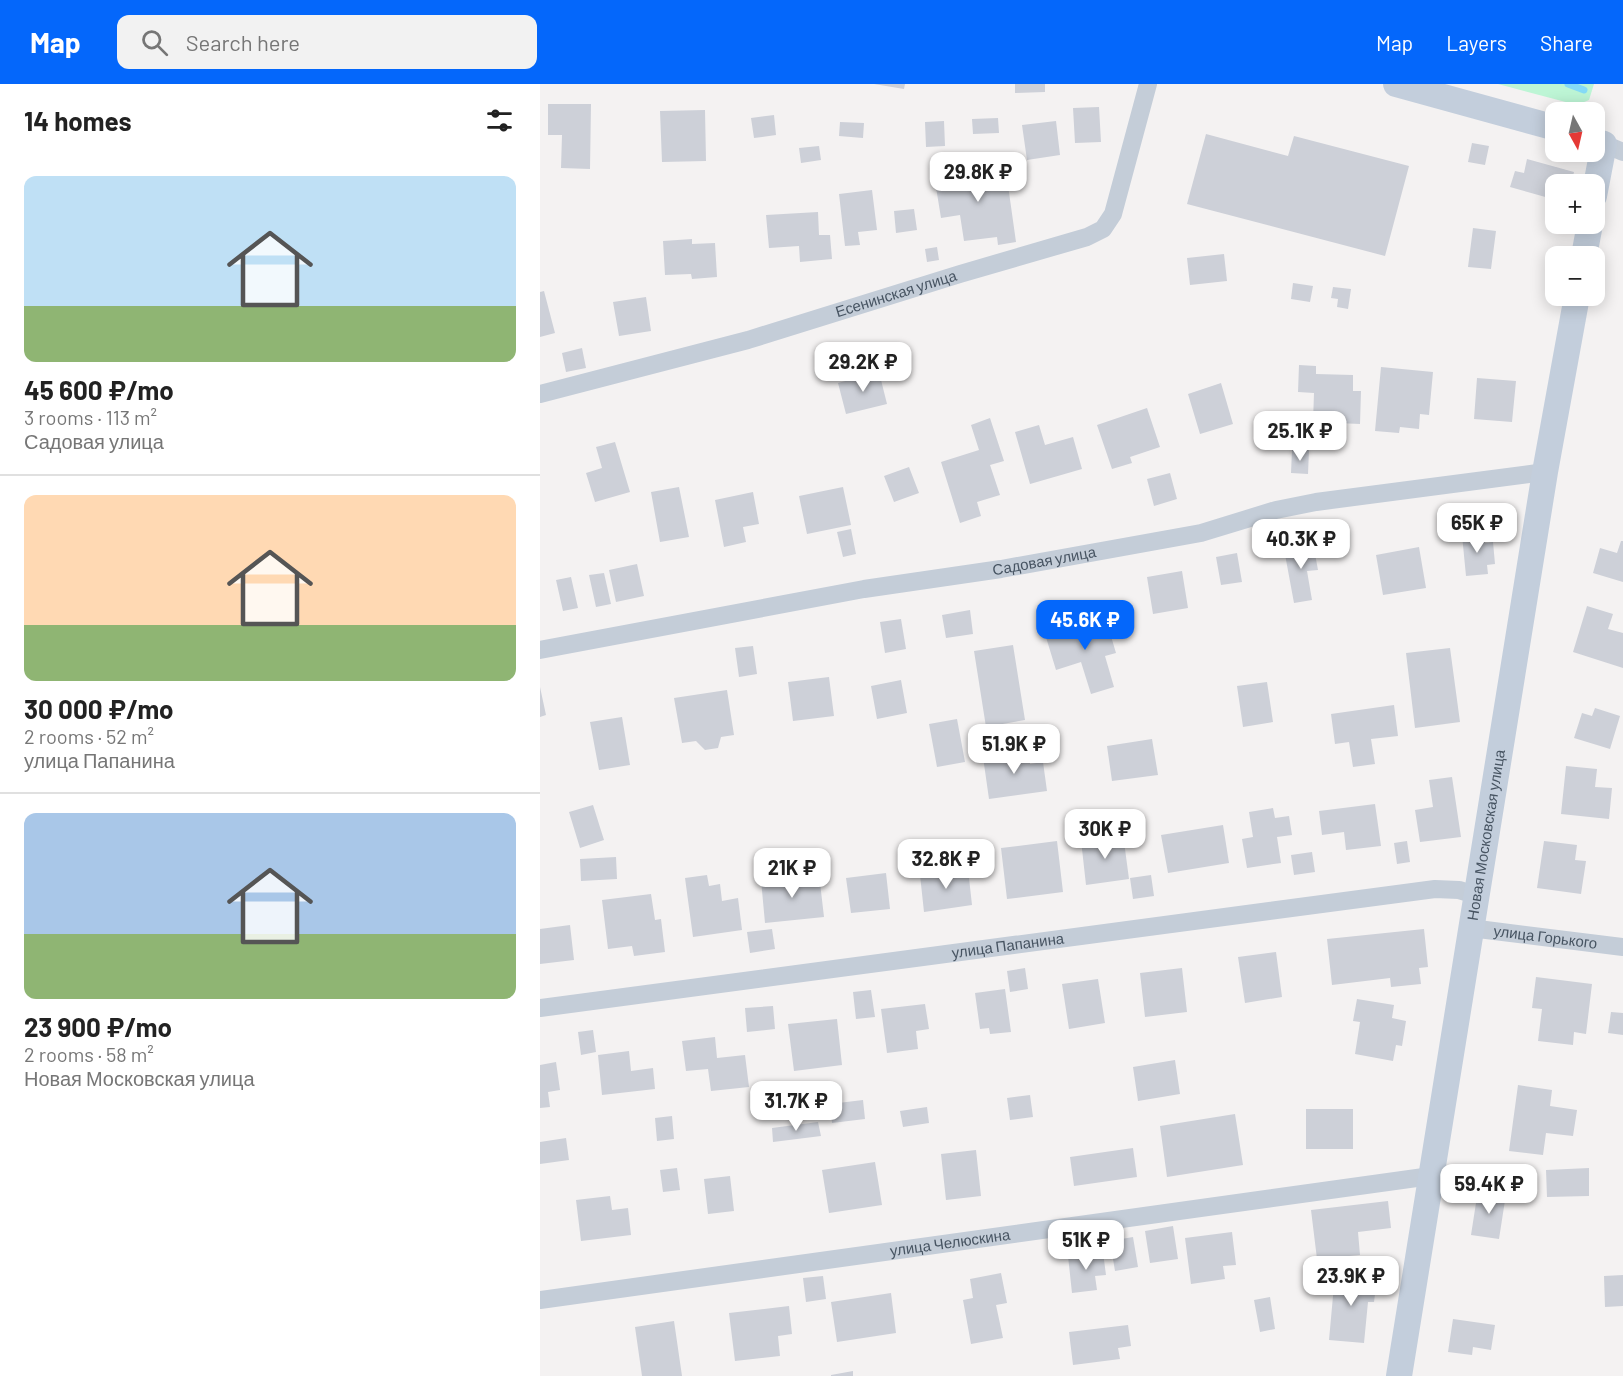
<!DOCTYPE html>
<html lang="en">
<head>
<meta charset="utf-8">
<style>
	:root { --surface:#fff; --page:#f2f2f2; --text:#222; --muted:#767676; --line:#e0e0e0; --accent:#0467fb }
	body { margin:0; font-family:Barlow,sans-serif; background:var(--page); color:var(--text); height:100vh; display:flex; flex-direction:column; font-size:22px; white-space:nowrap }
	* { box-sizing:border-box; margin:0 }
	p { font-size:20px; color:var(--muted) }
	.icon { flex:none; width:33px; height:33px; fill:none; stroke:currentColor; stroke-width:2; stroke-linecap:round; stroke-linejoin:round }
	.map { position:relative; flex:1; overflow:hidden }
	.side { display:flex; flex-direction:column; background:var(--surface); width:540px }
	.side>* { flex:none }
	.needle { width:39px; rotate:172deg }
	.buttons { position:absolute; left:1005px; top:18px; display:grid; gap:12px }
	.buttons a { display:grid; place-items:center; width:60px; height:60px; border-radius:12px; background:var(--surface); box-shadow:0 3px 15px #0003; font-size:30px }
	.price { position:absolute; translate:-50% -51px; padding:0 14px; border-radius:12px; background:#fff; color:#222; font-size:20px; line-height:39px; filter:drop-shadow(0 2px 3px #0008) }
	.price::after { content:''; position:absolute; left:50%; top:36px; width:18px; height:14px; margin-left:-9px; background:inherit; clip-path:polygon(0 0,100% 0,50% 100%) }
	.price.selected { background:var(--accent); color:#fff }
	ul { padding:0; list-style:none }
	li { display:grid; align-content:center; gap:12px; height:318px; padding:0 24px }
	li+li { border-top:2px solid var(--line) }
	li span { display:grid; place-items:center; height:186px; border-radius:12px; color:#555 }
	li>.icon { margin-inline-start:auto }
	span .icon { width:108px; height:108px; fill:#fffc; stroke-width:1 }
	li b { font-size:26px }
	h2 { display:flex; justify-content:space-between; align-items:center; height:72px; padding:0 24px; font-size:26px }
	header { display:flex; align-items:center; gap:36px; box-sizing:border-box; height:84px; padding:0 30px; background:var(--accent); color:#fff }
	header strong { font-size:28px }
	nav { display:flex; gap:33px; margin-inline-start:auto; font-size:21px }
	.search { width:420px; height:54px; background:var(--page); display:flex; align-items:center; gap:15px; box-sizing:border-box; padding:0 21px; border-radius:12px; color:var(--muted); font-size:22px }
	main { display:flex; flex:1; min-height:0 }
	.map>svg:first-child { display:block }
	.green { fill:#bdf5d5 }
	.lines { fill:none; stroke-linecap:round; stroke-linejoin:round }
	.stream { stroke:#85dbf7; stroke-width:7 }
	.building { fill:#cdd0d8 }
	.street { stroke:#c4cdd8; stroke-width:18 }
	.secondary { stroke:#c3cedc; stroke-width:26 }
	.labels { text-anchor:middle; stroke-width:4.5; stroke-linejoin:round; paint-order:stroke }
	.street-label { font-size:15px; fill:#475462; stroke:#fff }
</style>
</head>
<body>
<header>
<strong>Map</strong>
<div class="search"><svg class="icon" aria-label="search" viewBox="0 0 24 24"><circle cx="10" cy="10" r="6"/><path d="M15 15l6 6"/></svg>Search here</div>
<nav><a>Map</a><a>Layers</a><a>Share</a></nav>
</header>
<main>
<section class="side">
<h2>14 homes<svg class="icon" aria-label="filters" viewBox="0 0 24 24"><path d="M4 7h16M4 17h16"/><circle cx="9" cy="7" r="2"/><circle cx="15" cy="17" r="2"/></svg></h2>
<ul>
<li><span style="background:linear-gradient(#bfe0f5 70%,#8fb573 0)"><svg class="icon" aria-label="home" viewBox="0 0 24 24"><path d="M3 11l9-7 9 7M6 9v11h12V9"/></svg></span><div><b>45 600 ₽/mo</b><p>3 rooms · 113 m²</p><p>Садовая улица</p></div></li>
<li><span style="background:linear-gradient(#ffd9b3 70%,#8fb573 0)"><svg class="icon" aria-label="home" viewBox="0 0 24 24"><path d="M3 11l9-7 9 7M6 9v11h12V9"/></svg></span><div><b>30 000 ₽/mo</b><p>2 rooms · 52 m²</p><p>улица Папанина</p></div></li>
<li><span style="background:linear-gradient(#a9c7e8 65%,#8fb573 0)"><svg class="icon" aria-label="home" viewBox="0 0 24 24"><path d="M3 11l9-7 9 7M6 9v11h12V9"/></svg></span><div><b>23 900 ₽/mo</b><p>2 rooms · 58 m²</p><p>Новая Московская улица</p></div></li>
</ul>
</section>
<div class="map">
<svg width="1083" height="1292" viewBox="0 0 1083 1292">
	<rect width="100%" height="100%" fill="#f4f2f2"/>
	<path class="green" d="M 958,0 L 1054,0 L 1049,16 L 1037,21 Z"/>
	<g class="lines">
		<path class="stream" d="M 1028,0 L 1044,6"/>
	</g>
	<path class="building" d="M 334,0 L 365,0 L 364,5 Z
		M 475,0 L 505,0 L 505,8 L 475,9 Z
		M 8,20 L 51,20 L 50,85 L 21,84 L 22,51 L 8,51 Z
		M 559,23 L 561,58 L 535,59 L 533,24 Z
		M 165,26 L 166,77 L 122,78 L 120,27 Z
		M 234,31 L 236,51 L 214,54 L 211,34 Z
		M 458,34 L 459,49 L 433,50 L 432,35 Z
		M 404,37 L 405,62 L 386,63 L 385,38 Z
		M 516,37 L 520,71 L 487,76 L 482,41 Z
		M 300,38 L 324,39 L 323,54 L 299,52 Z
		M 666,50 L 748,72 L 754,52 L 869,82 L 845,172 L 647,120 Z
		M 932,59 L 949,62 L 945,81 L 928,78 Z
		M 279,62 L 281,76 L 261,79 L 259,64 Z
		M 987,75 L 1034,88 L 1031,100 L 1016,100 L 1016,116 L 970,103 L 975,87 L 984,89 Z
		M 465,80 L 476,158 L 458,161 L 457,153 L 424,157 L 420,131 L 401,134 L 394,91 Z
		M 332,106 L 337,146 L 318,148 L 320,161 L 305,162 L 299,110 Z
		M 374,125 L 377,146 L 356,149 L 354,127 Z
		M 278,128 L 279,151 L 290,151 L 292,175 L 260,178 L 259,162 L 229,164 L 226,131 Z
		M 933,144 L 956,147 L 951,185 L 928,183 Z
		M 152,155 L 152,160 L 175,159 L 177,193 L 152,195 L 151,190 L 125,191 L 123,157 Z
		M 397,163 L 399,176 L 387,178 L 385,165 Z
		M 684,170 L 687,197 L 650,201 L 647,174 Z
		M 753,199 L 773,202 L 770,218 L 751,215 Z
		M 793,203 L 811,205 L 808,225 L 797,223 L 798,215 L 791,214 Z
		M 4,207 L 15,249 L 0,253 L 0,208 Z
		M 106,213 L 111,247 L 79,252 L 73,218 Z
		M 42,264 L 46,284 L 26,288 L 22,269 Z
		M 759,281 L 776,282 L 776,290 L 813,291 L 813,307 L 821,307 L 820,340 L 773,338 L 774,309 L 758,308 Z
		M 841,283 L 893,288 L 889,331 L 880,330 L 879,345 L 860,343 L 859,349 L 835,347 Z
		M 339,288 L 347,320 L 306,330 L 298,299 Z
		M 937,294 L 976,297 L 972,338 L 934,335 Z
		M 681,299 L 693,340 L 660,350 L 648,310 Z
		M 607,324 L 620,363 L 590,373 L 592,379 L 572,385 L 557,341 Z
		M 450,334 L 464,377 L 450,381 L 460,411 L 437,418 L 441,432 L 420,439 L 401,378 L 439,366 L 431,341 Z
		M 499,341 L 505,361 L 533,353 L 542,385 L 490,400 L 475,348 Z
		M 75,358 L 90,408 L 55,418 L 46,389 L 62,384 L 56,363 Z
		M 752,366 L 769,366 L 768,390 L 751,389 Z
		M 369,383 L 379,409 L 354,418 L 344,392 Z
		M 630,389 L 637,415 L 614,422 L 607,395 Z
		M 139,403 L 149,453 L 120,458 L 111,408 Z
		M 303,403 L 311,441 L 267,450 L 259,412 Z
		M 213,408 L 219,440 L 203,443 L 206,458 L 184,463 L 175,416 Z
		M 311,445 L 316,470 L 303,473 L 297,448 Z
		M 944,449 L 945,459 L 953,458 L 955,480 L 947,481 L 948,490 L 926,492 L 922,451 Z
		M 1081,457 L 1083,457 L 1083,498 L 1053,489 L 1060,464 L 1077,469 Z
		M 773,459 L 778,486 L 767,487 L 772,516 L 754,519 L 744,465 Z
		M 879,463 L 886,504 L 843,511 L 836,471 Z
		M 697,469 L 702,498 L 681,501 L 676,473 Z
		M 97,480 L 104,512 L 76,518 L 69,486 Z
		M 642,487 L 648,524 L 613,530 L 607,493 Z
		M 64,489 L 71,520 L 56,523 L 49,491 Z
		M 31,493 L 38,524 L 23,527 L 16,496 Z
		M 1047,522 L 1073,530 L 1068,545 L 1083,549 L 1083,584 L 1033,568 Z
		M 430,526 L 433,550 L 406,554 L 402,531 Z
		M 565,532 L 576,569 L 565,572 L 574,603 L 551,610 L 541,578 L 516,586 L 505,550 Z
		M 361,535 L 366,565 L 345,569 L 340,538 Z
		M 473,561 L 485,636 L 446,643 L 434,567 Z
		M 213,562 L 217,590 L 199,593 L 195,564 Z
		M 910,564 L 920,638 L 875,644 L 866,569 Z
		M 289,593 L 294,632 L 253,637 L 248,598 Z
		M 361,596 L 367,629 L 337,635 L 331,602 Z
		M 727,598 L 733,638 L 703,643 L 697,602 Z
		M 0,603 L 6,631 L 0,633 Z
		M 187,606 L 194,651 L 181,653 L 178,664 L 165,666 L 156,657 L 142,659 L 134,614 Z
		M 854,621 L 858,652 L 831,655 L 835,680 L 813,683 L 809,658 L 795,660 L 791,630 Z
		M 1055,624 L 1080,632 L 1070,665 L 1034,654 L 1042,629 L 1052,632 Z
		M 82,633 L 90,681 L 59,686 L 50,638 Z
		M 417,635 L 425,678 L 397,683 L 389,640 Z
		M 612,655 L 618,691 L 572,697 L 567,662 Z
		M 489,666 L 490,680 L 503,678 L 507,707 L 449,715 L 443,673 Z
		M 1026,682 L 1057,685 L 1055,703 L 1072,704 L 1069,735 L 1021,730 Z
		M 912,693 L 921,753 L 880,758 L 875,726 L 893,723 L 889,696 Z
		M 835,720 L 841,762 L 806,766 L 804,748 L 782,751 L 779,727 Z
		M 53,721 L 64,756 L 40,764 L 29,728 Z
		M 733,724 L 735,734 L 749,732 L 752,751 L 737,753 L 741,779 L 707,784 L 702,755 L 713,753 L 709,728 Z
		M 683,741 L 689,779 L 628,789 L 621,751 Z
		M 583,750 L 589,795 L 546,801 L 541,756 Z
		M 517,757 L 523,808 L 467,815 L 461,764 Z
		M 867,757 L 870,778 L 857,780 L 854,759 Z
		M 1004,757 L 1037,761 L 1035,776 L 1046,777 L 1041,810 L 997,804 Z
		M 772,768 L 775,788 L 754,791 L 751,771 Z
		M 76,773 L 77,795 L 41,797 L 40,775 Z
		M 428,785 L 432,821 L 384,828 L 380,791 Z
		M 346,789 L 350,825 L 311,829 L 306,794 Z
		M 279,790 L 284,833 L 225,839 L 221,796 Z
		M 167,791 L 169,802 L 180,800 L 182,817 L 198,814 L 202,846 L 153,853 L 145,794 Z
		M 611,791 L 614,812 L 593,815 L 590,794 Z
		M 111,810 L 115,836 L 121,835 L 125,868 L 94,872 L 92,862 L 68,865 L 62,816 Z
		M 30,841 L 34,876 L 0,880 L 0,845 Z
		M 232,845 L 235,865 L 210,869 L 207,848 Z
		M 884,845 L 888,883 L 879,884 L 881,900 L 851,903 L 850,894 L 792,901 L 787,855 Z
		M 736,868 L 742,913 L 705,919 L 698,873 Z
		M 485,884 L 488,905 L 470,908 L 467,887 Z
		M 642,884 L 647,928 L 605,933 L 600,889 Z
		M 996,893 L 1052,900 L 1046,950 L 1034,948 L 1033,961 L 998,957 L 1002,925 L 992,924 Z
		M 558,895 L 565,939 L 529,945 L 522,900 Z
		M 465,905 L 471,948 L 450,950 L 449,944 L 440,945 L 435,909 Z
		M 331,906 L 335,933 L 316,935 L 313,908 Z
		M 817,915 L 854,921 L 852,934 L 866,937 L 862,962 L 856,961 L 853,977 L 815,970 L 820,938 L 813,937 Z
		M 385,920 L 389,945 L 376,947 L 378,965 L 347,969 L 341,925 Z
		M 233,922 L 235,945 L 207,948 L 205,924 Z
		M 1071,928 L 1083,929 L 1083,951 L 1068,949 Z
		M 297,935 L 302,981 L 254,987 L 248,940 Z
		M 53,946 L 56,968 L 41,971 L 38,948 Z
		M 175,953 L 177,974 L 205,971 L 209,1003 L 171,1007 L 168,985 L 146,987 L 142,957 Z
		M 89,967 L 91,987 L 113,984 L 115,1005 L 62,1011 L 58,971 Z
		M 635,976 L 640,1010 L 598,1017 L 593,983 Z
		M 16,978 L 20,1006 L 8,1008 L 10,1023 L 0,1024 L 0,981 Z
		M 978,1001 L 1012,1006 L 1010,1022 L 1037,1026 L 1033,1052 L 1006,1049 L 1003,1071 L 969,1067 Z
		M 490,1011 L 493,1033 L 470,1036 L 467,1014 Z
		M 323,1016 L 325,1035 L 292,1039 L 290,1020 Z
		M 387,1023 L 389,1039 L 363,1043 L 360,1027 Z
		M 766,1025 L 813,1025 L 813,1065 L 766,1065 Z
		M 695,1030 L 703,1081 L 627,1093 L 620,1042 Z
		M 132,1032 L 134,1055 L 117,1057 L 115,1034 Z
		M 278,1038 L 281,1052 L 233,1058 L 232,1044 Z
		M 26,1054 L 29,1076 L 0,1080 L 0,1058 Z
		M 593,1064 L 597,1093 L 534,1102 L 530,1073 Z
		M 436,1066 L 441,1112 L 406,1116 L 401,1070 Z
		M 335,1078 L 342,1121 L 289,1129 L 282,1086 Z
		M 137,1084 L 140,1106 L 123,1108 L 120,1086 Z
		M 1049,1084 L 1049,1112 L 1007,1113 L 1006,1086 Z
		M 190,1092 L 194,1127 L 168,1130 L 164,1095 Z
		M 938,1106 L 966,1110 L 959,1155 L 931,1151 Z
		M 70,1112 L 72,1126 L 88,1124 L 91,1151 L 41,1157 L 36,1116 Z
		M 848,1117 L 851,1144 L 818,1148 L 820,1171 L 777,1175 L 771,1126 Z
		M 633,1142 L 638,1175 L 610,1179 L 605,1147 Z
		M 692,1148 L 696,1181 L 683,1182 L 685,1195 L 651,1200 L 645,1154 Z
		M 593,1153 L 598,1183 L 575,1187 L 570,1157 Z
		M 563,1168 L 566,1191 L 555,1192 L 557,1206 L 532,1209 L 528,1172 Z
		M 461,1189 L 467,1219 L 456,1221 L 463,1254 L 431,1260 L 423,1216 L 433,1214 L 430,1195 Z
		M 795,1190 L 837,1194 L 834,1218 L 828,1218 L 824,1259 L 789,1256 Z
		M 1083,1191 L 1083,1222 L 1065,1223 L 1064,1192 Z
		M 283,1192 L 286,1215 L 266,1218 L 263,1194 Z
		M 351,1209 L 356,1249 L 297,1258 L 291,1218 Z
		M 730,1213 L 735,1245 L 720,1248 L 714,1216 Z
		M 249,1222 L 252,1250 L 238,1252 L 240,1272 L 195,1277 L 189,1229 Z
		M 913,1235 L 955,1241 L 951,1266 L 933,1263 L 932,1271 L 908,1268 Z
		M 134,1237 L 142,1292 L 102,1292 L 95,1243 Z
		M 588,1241 L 591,1262 L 578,1264 L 580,1275 L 533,1281 L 529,1248 Z
		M 313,1287 L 313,1292 L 291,1292 L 291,1291 Z"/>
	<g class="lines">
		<g class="street">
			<path d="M 1064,60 L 1083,68"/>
			<path id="s1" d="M 0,310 L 208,256 L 420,190 L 547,153 L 563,145 L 573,130 L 608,0"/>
			<path id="s2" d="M 0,566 L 324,505 L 461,485 L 661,449 L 736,426 L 776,418 L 1005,388"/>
			<path id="s3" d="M 930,844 L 1083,863"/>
			<path id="s4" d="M 0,924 L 895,805 L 919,806 L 936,811"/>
			<path id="s5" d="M 0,1216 L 891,1092"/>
		</g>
		<g class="secondary">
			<path d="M 856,0 L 1016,44"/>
			<path d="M 1054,57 L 1064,60 L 1054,112"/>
			<path d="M 1044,172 L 1050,140"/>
			<path id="s6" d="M 859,1292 L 1005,388 L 1037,212"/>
		</g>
	</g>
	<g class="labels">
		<g class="street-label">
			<text dy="5" stroke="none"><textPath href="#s1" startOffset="370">Есенинская улица</textPath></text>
			<text dy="5" stroke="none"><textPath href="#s2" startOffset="512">Садовая улица</textPath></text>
			<text dy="5" stroke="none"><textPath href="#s6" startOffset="548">Новая Московская улица</textPath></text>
			<text dy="5" stroke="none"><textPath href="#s3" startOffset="76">улица Горького</textPath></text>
			<text dy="5" stroke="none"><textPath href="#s4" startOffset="472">улица Папанина</textPath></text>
			<text dy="5" stroke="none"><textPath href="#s5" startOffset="414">улица Челюскина</textPath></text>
		</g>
	</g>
</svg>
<div class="buttons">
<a><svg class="needle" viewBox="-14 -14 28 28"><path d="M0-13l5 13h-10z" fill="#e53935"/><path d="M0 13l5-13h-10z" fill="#767676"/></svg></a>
<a>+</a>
<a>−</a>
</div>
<b class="price" style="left:438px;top:119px">29.8K ₽</b>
<b class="price" style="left:323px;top:309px">29.2K ₽</b>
<b class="price" style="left:760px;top:378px">25.1K ₽</b>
<b class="price" style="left:937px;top:470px">65K ₽</b>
<b class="price" style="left:761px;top:486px">40.3K ₽</b>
<b class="price selected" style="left:545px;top:567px">45.6K ₽</b>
<b class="price" style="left:474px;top:691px">51.9K ₽</b>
<b class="price" style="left:565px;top:776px">30K ₽</b>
<b class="price" style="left:406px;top:806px">32.8K ₽</b>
<b class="price" style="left:252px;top:815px">21K ₽</b>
<b class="price" style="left:256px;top:1048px">31.7K ₽</b>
<b class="price" style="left:949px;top:1131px">59.4K ₽</b>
<b class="price" style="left:546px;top:1187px">51K ₽</b>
<b class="price" style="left:811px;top:1223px">23.9K ₽</b>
</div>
</main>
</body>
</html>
